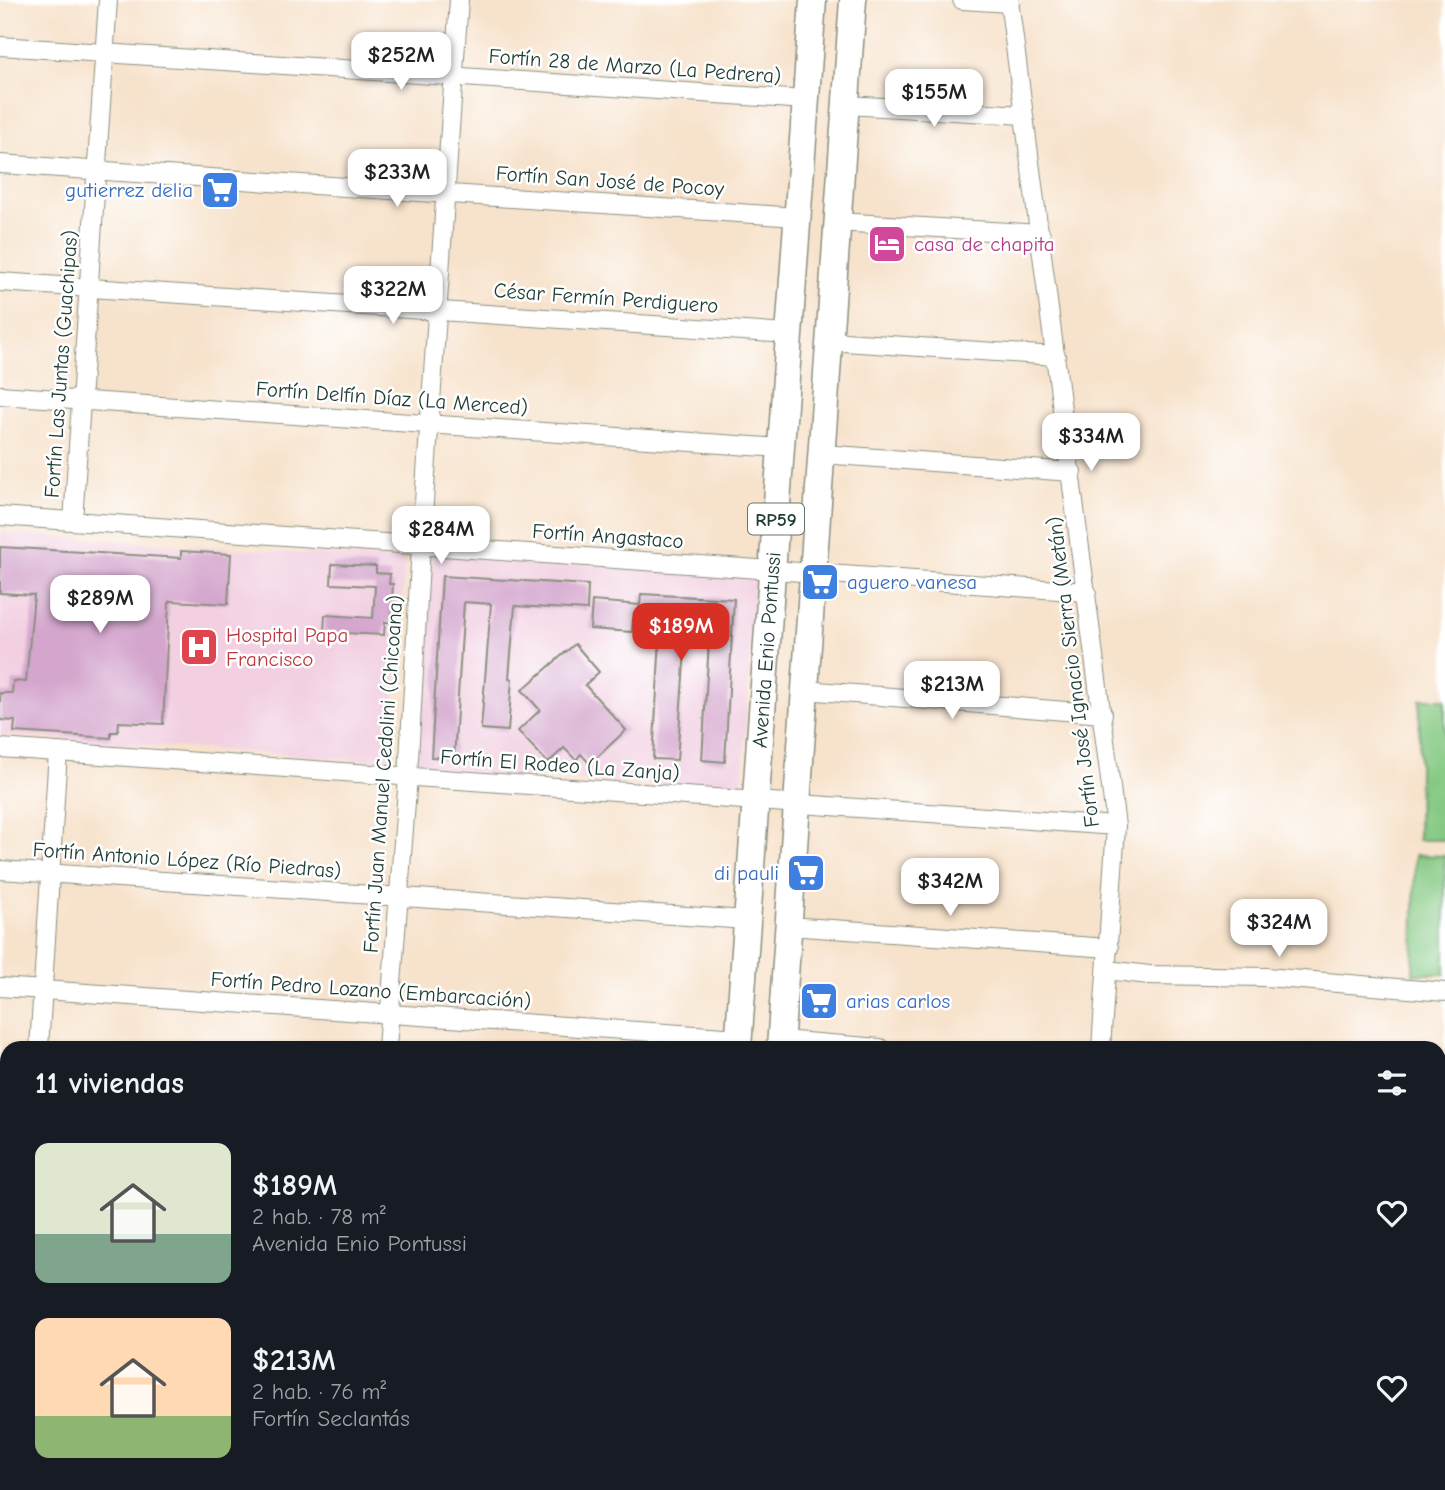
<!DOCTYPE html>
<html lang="es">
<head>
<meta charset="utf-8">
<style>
	:root { --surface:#171b24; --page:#20242c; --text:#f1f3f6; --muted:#9ea1a6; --accent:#d93025 }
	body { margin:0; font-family:"Comic Neue",sans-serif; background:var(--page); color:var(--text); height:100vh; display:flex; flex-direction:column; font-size:26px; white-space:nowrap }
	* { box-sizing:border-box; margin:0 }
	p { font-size:23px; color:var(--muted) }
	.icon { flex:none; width:38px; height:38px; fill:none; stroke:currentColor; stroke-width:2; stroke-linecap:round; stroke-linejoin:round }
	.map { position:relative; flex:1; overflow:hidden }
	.details { position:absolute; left:0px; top:1041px; width:1446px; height:450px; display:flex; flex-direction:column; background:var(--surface); border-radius:21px 21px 0 0; box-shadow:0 2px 5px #0004 }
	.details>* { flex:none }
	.price { position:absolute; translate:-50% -60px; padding:0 16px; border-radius:14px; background:#fff; color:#222; font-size:23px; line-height:46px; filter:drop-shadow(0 2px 4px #0008) }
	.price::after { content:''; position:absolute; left:50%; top:42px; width:21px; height:16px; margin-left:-10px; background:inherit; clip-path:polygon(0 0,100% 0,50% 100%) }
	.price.on { background:var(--accent); color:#fff }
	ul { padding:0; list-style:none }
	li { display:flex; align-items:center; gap:21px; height:175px; padding:0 35px }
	li span { display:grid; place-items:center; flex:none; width:196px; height:140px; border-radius:14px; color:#555 }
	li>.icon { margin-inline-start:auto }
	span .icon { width:84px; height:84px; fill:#fffc; stroke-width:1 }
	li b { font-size:30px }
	h2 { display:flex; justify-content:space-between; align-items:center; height:84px; padding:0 35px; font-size:30px }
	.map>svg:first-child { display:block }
	.built { fill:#f2cfe1 }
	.green { fill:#85c983; stroke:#52835c; stroke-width:2 }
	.building { fill:#d4a5cd }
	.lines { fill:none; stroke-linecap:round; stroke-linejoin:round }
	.street-casing { stroke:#8b9080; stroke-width:20 }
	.primary-casing { stroke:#8b9080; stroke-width:29 }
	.street { stroke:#fff; stroke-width:18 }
	.primary { stroke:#fff; stroke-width:26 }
	.labels { text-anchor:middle; stroke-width:5; stroke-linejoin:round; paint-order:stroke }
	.shield { fill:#fff; stroke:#627771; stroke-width:2 }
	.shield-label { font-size:19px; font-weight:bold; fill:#1f3d34 }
	.street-label { font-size:21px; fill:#1f3d34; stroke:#fff }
	.shop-label { font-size:21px; fill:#366cbe; stroke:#fff; text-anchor:end }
	.hotel-label { font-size:21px; fill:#b23c85; stroke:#fff; text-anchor:start }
	.health-label { font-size:21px; fill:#be3a42; stroke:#fff; text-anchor:start }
</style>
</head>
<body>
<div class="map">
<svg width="1445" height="1490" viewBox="0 0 1445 1490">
	<rect width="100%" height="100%" fill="#fff"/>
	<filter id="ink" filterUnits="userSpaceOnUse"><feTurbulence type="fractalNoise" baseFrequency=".0143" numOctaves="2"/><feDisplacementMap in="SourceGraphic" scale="14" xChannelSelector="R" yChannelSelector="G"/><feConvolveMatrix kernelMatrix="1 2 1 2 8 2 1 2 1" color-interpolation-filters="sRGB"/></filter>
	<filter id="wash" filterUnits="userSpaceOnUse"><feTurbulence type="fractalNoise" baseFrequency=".00686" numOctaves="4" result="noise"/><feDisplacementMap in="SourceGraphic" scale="28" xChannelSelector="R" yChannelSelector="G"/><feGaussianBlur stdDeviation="1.57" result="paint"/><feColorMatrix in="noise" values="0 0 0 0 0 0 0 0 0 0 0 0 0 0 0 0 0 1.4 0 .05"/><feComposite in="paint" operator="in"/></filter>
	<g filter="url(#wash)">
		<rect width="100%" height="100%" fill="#f7e2cb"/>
		<path class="built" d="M 0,533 L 405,560 L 390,762 L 0,735 Z
			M 433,555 L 755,575 L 742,791 L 416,769 Z"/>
		<path class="green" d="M 1420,699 L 1445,699 L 1445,840 L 1418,840 Z
			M 1415,855 L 1445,856 L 1445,974 L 1413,974 Z"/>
		<g id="blocks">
			<path class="building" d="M 0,547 L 181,558 L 181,551 L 231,554 L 228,604 L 171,601 L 169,603 L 163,724 L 119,722 L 118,732 L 111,732 L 111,738 L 14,732 L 15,721 L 0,720 L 0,693 L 12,693 L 13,681 L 26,682 L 34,595 L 0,593 Z
				M 332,564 L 376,566 L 376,573 L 390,574 L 389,584 L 393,584 L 391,622 L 385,622 L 384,635 L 324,632 L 325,615 L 373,618 L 375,586 L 331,584 Z
				M 442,576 L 588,585 L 587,610 L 515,606 L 509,678 L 512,679 L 508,731 L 481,729 L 491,604 L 464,602 L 454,758 L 431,757 Z
				M 641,594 L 734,599 L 725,762 L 702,760 L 710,624 L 687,622 L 677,760 L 653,759 L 661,621 L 633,619 L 632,632 L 590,629 L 592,601 L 640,605 Z
				M 575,644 L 599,672 L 585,685 L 626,730 L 590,764 L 581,754 L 576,760 L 564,748 L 548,763 L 518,731 L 540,710 L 522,690 Z"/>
		</g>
	</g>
	<g filter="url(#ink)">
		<use href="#blocks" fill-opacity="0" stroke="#8b9080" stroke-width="2"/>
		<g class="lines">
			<defs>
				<path id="street" d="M 962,0 L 1010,3
					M 1009,0 L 1116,826 L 1101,1048
					M 0,46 L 805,100
					M 846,105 L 1024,115
					M 0,164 L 797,217
					M 837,222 L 1041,234
					M 0,282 L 789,334
					M 829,341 L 1056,356
					M 0,395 L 781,448
					M 822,454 L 1072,472
					M 0,516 L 1087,592
					M 73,521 L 108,0
					M 805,690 L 1103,714
					M 0,748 L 1116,826
					M 0,870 L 747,920
					M 788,926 L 1109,948
					M 1107,970 L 1149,975 L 1266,977 L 1445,992
					M 0,987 L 739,1038
					M 781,1040 L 880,1048
					M 39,1048 L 58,752
					M 387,1048 L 408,777 L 421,545 L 459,0
					M 0,1101 L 7,1102
					M 1438,1136 L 1445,1137
					M 0,1219 L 7,1220
					M 0,1337 L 7,1338
					M 1438,1433 L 1445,1433
					M 0,1454 L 7,1454
					M 415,1484 L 501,1490
					M 1190,1484 L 1191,1490
					M 1221,1484 L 1222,1490
					M 9,1490 L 9,1484
					M 356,1490 L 357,1484
					M 1075,1490 L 1075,1484
					M 1258,1490 L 1258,1484
					M 1373,1490 L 1373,1484"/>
				<g id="primary">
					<path id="s1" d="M 738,1048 L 813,0"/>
					<path d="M 780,1048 L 853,0"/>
					<path d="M 708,1490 L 709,1484"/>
					<path d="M 750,1490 L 751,1484"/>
				</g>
			</defs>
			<use href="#street" class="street-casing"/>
			<use href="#primary" class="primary-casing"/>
			<use href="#street" class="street"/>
			<use href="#primary" class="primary"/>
		</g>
	</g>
	<defs>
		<symbol id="supermarket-square" viewBox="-11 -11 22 22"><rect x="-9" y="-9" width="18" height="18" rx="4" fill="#3f7fe0" stroke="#fff"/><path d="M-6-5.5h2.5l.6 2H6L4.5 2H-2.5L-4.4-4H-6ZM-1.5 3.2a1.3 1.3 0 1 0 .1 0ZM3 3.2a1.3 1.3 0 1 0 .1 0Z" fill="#fff"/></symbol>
		<symbol id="hotel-square" viewBox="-11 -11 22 22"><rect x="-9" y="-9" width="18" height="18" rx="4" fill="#d1479c" stroke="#fff"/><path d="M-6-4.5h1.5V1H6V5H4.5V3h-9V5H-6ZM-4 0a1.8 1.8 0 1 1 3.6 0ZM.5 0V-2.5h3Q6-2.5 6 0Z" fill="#fff"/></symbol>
		<symbol id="hospital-square" viewBox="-11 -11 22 22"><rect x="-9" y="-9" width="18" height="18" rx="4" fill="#e0444e" stroke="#fff"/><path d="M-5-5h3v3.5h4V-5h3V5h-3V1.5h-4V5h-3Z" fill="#fff"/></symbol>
	</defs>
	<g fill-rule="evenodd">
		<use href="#supermarket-square" x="198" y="168" width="44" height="44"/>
		<use href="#hotel-square" x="865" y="222" width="44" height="44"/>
		<use href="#supermarket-square" x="798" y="560" width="44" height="44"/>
		<use href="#hospital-square" x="177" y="625" width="44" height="44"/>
		<use href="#supermarket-square" x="784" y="851" width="44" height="44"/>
		<use href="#supermarket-square" x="797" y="979" width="44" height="44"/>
	</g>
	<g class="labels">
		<rect class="shield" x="748" y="503.5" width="56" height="31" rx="5"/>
		<g class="shield-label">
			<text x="776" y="526">RP59</text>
		</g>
		<g class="street-label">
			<text transform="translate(635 66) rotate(4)" y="7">Fortín 28 de Marzo (La Pedrera)</text>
			<text transform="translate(610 181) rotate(4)" y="7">Fortín San José de Pocoy</text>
			<text transform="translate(606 298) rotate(4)" y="7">César Fermín Perdiguero</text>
			<text transform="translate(61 364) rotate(-86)" y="7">Fortín Las Juntas (Guachipas)</text>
			<text transform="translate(392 398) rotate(4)" y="7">Fortín Delfín Díaz (La Merced)</text>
			<text transform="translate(608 536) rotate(4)" y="7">Fortín Angastaco</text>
			<text dy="7" stroke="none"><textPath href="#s1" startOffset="399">Avenida Enio Pontussi</textPath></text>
			<text transform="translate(1073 672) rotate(-97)" y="7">Fortín José Ignacio Sierra (Metán)</text>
			<text transform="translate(560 765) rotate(4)" y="7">Fortín El Rodeo (La Zanja)</text>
			<text transform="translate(383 774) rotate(-86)" y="7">Fortín Juan Manuel Cedolini (Chicoana)</text>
			<text transform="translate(187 860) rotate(4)" y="7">Fortín Antonio López (Río Piedras)</text>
			<text transform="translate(371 990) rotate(4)" y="7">Fortín Pedro Lozano (Embarcación)</text>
		</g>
		<g class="shop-label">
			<text x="193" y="197">gutierrez delia</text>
			<text x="847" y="589" text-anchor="start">aguero vanesa</text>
			<text x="779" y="880">di pauli</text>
			<text x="846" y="1008" text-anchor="start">arias carlos</text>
		</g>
		<g class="hotel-label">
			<text x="914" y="251">casa de chapita</text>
		</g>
		<g class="health-label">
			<text x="226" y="642">Hospital Papa<tspan x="226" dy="24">Francisco</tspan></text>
		</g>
	</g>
</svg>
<b class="price" style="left:401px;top:92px">$252M</b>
<b class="price" style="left:934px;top:129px">$155M</b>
<b class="price" style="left:397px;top:209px">$233M</b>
<b class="price" style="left:393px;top:326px">$322M</b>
<b class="price" style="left:1091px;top:473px">$334M</b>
<b class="price" style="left:441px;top:566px">$284M</b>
<b class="price" style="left:100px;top:635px">$289M</b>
<b class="price on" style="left:681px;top:663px">$189M</b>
<b class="price" style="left:952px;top:721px">$213M</b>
<b class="price" style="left:950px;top:918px">$342M</b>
<b class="price" style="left:1279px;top:959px">$324M</b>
<section class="details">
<h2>11 viviendas<svg class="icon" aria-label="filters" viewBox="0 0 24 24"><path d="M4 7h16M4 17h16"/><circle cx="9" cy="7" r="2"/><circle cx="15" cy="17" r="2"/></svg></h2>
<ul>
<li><span style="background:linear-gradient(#dfe7d0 65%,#7fa58c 0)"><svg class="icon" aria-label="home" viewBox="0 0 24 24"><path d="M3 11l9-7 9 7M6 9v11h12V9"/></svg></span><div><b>$189M</b><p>2 hab. · 78 m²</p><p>Avenida Enio Pontussi</p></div><svg class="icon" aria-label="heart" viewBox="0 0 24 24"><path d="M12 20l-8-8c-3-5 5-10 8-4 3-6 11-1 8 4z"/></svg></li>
<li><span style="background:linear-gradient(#ffd9b3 70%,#8fb573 0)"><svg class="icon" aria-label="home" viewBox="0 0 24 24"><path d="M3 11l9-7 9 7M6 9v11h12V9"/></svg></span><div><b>$213M</b><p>2 hab. · 76 m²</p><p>Fortín Seclantás</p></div><svg class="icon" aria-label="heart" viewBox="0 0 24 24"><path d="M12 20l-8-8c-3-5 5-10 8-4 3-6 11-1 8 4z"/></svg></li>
</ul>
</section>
</div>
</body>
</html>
